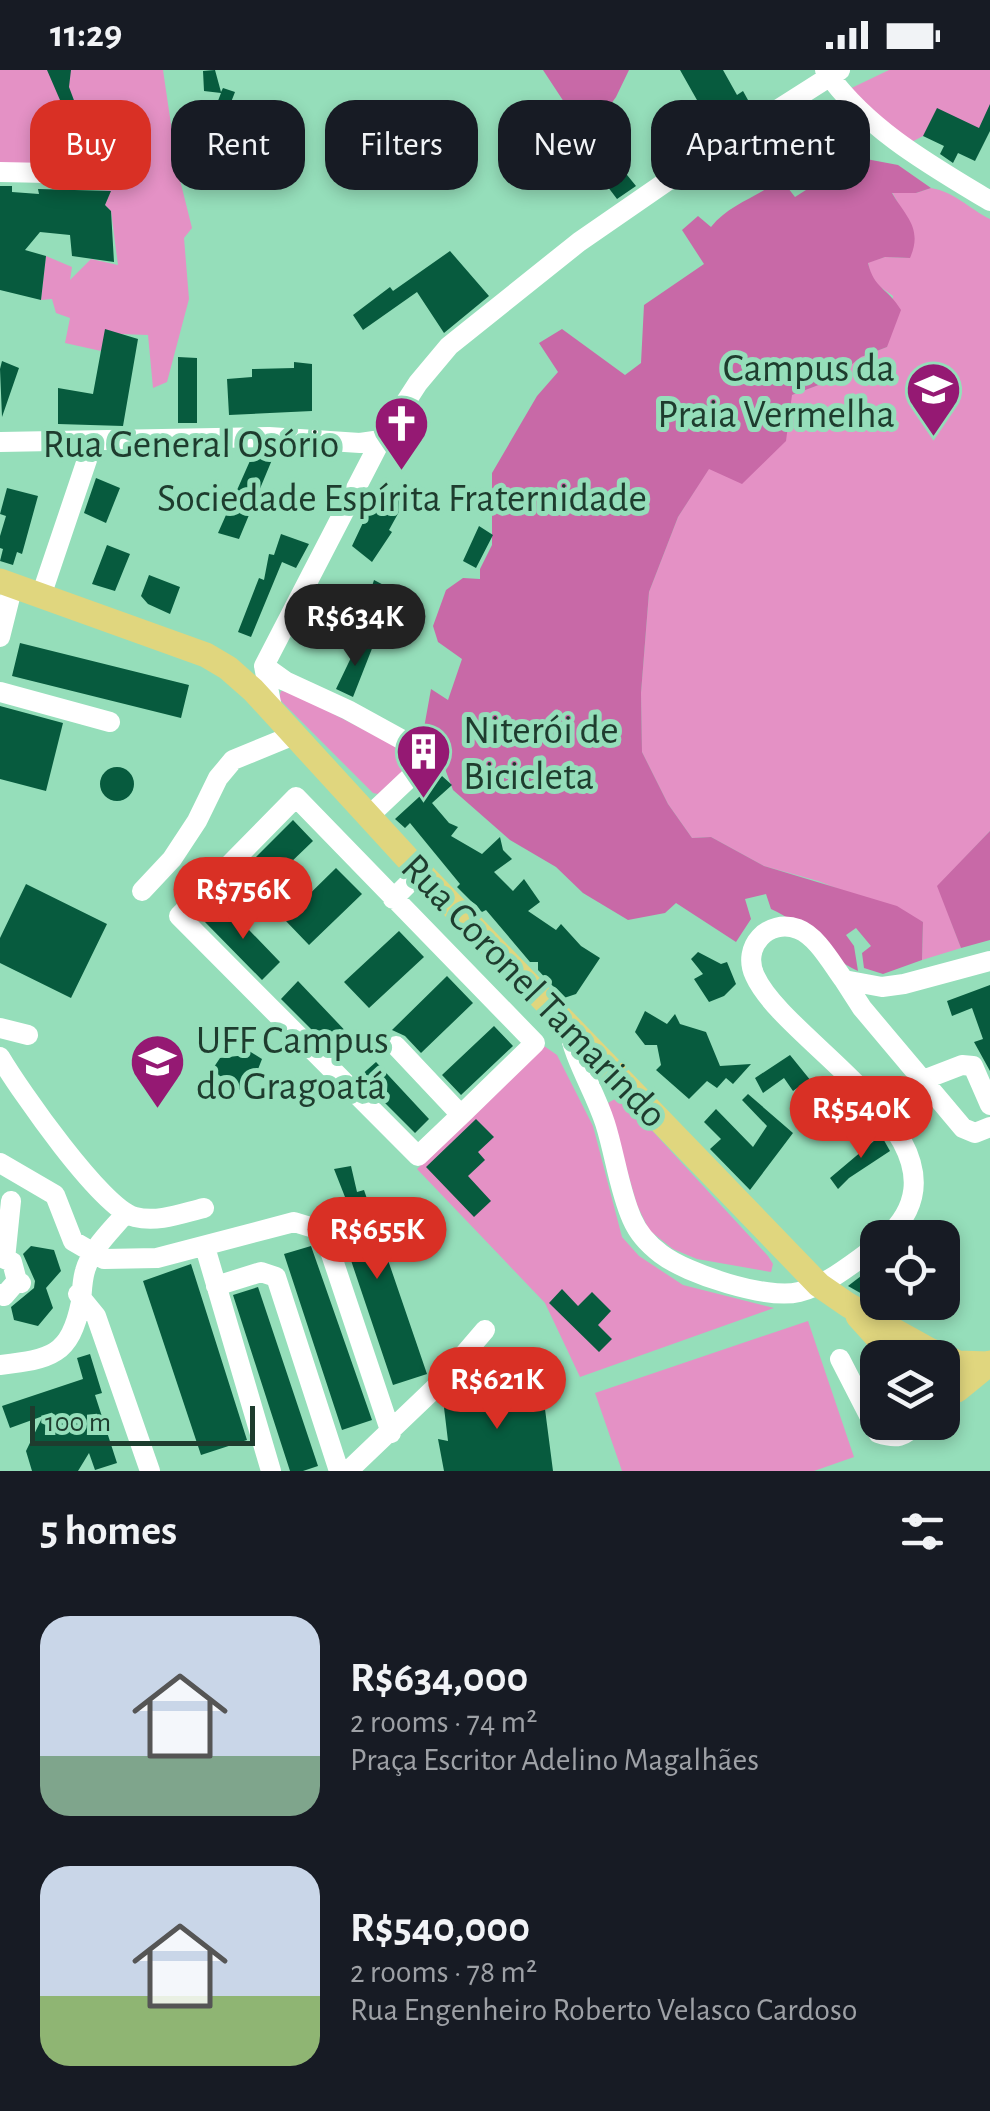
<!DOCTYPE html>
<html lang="en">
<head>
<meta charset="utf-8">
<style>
	:root { --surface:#171b24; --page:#20242c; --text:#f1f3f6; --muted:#9ea1a6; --accent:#d93025 }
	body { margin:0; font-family:"Alegreya Sans",sans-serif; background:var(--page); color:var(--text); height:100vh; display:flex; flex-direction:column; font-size:38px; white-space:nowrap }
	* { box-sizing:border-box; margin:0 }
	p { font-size:32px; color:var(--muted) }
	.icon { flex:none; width:55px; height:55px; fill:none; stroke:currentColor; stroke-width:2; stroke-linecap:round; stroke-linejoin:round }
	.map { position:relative; height:1401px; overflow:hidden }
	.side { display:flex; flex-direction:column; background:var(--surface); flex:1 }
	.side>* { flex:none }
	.guide { position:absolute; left:30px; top:30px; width:930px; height:90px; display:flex; gap:20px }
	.tools { position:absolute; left:860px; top:1150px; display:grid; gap:20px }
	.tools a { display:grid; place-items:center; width:100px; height:100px; border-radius:20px; background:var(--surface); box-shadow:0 5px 15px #0003; font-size:50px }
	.scale { position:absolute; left:30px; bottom:25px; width:225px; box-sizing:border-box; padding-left:10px; border:5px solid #1e3c2e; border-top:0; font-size:28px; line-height:35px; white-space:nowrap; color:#1e3c2e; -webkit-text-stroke:8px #95deba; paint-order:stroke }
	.price { position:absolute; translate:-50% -85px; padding:0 22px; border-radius:35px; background:var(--accent); color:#fff; font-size:32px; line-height:65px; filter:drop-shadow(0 2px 5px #0008) }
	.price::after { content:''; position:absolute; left:50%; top:60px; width:30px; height:22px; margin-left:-15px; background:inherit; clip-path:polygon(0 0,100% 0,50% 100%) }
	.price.on { background:#222; color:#fff }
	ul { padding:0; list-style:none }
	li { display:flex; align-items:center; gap:30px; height:250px; padding:0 40px }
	li span { display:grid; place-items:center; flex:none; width:280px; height:200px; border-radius:30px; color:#555 }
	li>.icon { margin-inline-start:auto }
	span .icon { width:120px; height:120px; fill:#fffc; stroke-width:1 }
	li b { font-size:42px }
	h2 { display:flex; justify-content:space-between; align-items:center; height:120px; padding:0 40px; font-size:42px }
	.pill { padding:0 35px; border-radius:30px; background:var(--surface); box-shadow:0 5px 15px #0003; font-size:35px; line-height:90px }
	.pill.on { background:var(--accent); color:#fff }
	.status { display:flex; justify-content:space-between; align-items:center; height:70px; padding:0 50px; background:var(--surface); direction:ltr }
	.status svg { height:28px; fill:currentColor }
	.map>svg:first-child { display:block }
	.green { fill:#e491c5 }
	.forest { fill:#c869a7 }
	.building { fill:#075b3e }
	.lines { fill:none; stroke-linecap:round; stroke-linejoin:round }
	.minor { stroke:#fff; stroke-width:20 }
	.major { stroke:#e0d67e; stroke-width:25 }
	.labels { text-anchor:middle; stroke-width:10; stroke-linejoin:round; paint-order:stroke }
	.poi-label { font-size:40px; fill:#1e3c2e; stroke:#95deba; text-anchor:start }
	.street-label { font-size:40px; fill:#1e3c2e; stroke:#95deba }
</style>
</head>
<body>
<div class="status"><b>11:29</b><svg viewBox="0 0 49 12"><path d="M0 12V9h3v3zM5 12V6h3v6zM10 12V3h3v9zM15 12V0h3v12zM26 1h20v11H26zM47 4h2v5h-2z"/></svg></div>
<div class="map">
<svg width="990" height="1401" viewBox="0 0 990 1401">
	<rect width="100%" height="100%" fill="#95deba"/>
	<path class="green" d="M 0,0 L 163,0 L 178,102 L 192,158 L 184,168 L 189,229 L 167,312 L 153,318 L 148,265 L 119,264 L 101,281 L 65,273 L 70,248 L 56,243 L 52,229 L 41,230 L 46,186 L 72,197 L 70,210 L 91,189 L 118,195 L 111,141 L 105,135 L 110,121 L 71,118 L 48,103 L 0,102 Z
		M 889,0 L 990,0 L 990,53 L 983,50 L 979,59 L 923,66 L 906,75 L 839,24 Z
		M 931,118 C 955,122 968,138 990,149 L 990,761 L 938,816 L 961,878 L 922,890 L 923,852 L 818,811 L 764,796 L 711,767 L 692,768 L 668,734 L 642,682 L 641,623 L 649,522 L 678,447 L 709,398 L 792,325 L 832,310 L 861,287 L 887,277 L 893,226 L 872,211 L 868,192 L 885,187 L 910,188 L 897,131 L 892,122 L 916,123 Z
		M 281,621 L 291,622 L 399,678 L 407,687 L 407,697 L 378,724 L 373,723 L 283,633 L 279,628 Z
		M 544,976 L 557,985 L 593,1056 L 622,1167 L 639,1186 L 683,1215 L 774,1238 L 580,1307 L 545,1233 L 417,1099 Z
		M 620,1026 L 768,1186 L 773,1194 L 771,1202 L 697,1189 L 673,1179 L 649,1160 L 637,1135 L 608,1033 Z
		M 808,1251 L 854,1387 L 814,1401 L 622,1401 L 595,1323 Z"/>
	<path class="forest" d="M 543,0 L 629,0 L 616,27 L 587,67 Z
		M 829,82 L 898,95 L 931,118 L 916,123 L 892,123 C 906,147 923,158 910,188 L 885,187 L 868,193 C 874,219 888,218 901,240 L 887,277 L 861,287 L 832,310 L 792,325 L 786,371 L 742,414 L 709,399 L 678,447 L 649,522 L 641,623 L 642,682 L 668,734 L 692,768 L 711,767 L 764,796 L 897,836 L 923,852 L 922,890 L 883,904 L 864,898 L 862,883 L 871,876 L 856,858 L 846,865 L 854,876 L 858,901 C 825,886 805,854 771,839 L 766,824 L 745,829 L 751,849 L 736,872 L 676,833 L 665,843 L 628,850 L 583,823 L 556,797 L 510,770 L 453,720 L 433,667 L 424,658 L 431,619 L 448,630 L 462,589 L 438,572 L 433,556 L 446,520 L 463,508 L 480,509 L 480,499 L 492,475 L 492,403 L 537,326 L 558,302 L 539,273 L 562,259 L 625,305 L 641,293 L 644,235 L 704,194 L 682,160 L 698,146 L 711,157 C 729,134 758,127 781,109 L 795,127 L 820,111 Z
		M 990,761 L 990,870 L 961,878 L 937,816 Z"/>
	<path class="building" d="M 47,0 L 71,0 L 69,17 L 75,33 L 63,37 Z
		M 215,0 L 221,22 L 223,18 L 235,22 L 228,40 L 216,36 L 221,23 L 204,21 L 203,1 Z
		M 680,0 L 723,0 L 737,25 L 743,21 L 753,39 L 712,65 L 703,48 L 706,46 Z
		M 990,34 L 990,61 L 975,91 L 958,83 L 953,93 L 940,84 L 944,76 L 923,66 L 937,38 L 979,58 Z
		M 670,47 L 687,81 L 669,93 L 651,57 Z
		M 593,63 L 636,116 L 617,129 L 577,76 Z
		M 0,116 L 12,116 L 12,122 L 39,124 L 38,119 L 111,121 L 105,135 L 111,141 L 114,192 L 72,186 L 70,165 L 40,162 L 25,180 L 46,186 L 41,230 L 0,220 Z
		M 450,181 L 489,226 L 444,263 L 417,222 L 363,260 L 353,245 L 390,217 L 393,221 Z
		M 105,259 L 138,269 L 123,356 L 58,354 L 58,318 L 93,324 Z
		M 178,287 L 197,288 L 197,353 L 178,353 Z
		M 2,291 L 19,298 L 2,347 L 0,299 Z
		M 294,292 L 312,294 L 312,341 L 229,345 L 227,309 L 252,307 L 252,299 L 294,298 Z
		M 253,384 L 274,385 L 239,469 L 218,463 Z
		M 96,408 L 120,418 L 106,453 L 84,443 Z
		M 382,412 L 406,429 L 389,460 L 392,462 L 372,492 L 352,476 L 369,440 L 367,439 Z
		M 7,418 L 38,426 L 22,484 L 17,482 L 13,495 L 0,491 L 3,479 L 0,478 L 0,466 L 6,446 L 0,444 Z
		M 479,456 L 493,465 L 476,498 L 463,491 Z
		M 281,464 L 309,474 L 296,498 L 282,492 L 251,567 L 238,562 L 259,508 L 264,510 L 269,484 L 274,485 Z
		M 107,475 L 130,484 L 115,521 L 92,514 Z
		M 149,505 L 180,517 L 170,544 L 148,534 L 141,526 Z
		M 374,510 L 397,522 L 390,539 L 415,548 L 408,565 L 364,541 Z
		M 359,571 L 373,576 L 353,627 L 336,619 Z
		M 20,573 L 189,615 L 181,648 L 12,606 Z
		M 0,636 L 63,653 L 46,721 L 0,709 Z
		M100 714a17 17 0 1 1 34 0a17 17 0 1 1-34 0Z
		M 442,706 L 452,715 L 432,733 L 449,753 L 458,757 L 451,766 L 482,784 L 500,767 L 503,780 L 512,789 L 494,802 L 513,821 L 524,809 L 540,832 L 528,841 L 556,860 L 561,854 L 581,876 L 600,888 L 576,924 L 564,928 L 538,900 L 538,892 L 530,892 L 486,840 L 482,842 L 457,817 L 460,814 L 410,753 L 405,758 L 395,749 Z
		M 293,750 L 313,771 L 261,821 L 242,801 Z
		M 336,798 L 362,824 L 309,875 L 284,849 Z
		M 26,814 L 107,854 L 71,928 L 0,893 L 0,868 Z
		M 224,834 L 280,892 L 262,910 L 205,852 Z
		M 399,861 L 424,887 L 369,938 L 344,912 Z
		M 698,882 L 721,894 L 727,892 L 736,914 L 724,926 L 709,932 L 694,909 L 703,904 L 691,889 Z
		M 447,906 L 473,933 L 421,983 L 405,966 L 392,960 Z
		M 298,911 L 354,970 L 338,986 L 281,929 Z
		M 990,915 L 990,1001 L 974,972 L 983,969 L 972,938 L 952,946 L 947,931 Z
		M 645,941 L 667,954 L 675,944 L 680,954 L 706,962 L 720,996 L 751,994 L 733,1014 L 726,1008 L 717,1018 L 707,1011 L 689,1029 L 656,1000 L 661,995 L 657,975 L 645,975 L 635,962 Z
		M 494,956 L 513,976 L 461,1025 L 442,1005 Z
		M 249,981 L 262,989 L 255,1007 L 239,1020 L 212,1000 L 220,988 L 246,985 Z
		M 790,985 L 828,1032 L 838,1016 L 862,1041 L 844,1052 L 833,1043 L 828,1048 L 800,1016 L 793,1021 L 784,1008 L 763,1023 L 755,1008 Z
		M 376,992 L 429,1049 L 415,1063 L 359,1007 Z
		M 748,1024 L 793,1063 L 750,1120 L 710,1079 L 721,1069 L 704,1052 L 716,1039 L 753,1077 L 767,1056 L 742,1030 Z
		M 476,1049 L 494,1067 L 478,1082 L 485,1090 L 468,1106 L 491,1131 L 474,1147 L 426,1097 Z
		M 881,1065 L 890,1081 L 849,1108 L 838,1119 L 830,1108 Z
		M 351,1096 L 357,1122 L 364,1120 L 427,1304 L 393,1315 L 331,1131 L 345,1127 L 334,1099 Z
		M 31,1176 L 54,1180 L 61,1201 L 46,1218 L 53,1238 L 38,1256 L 14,1250 L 11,1237 L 34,1218 L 35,1211 L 23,1184 Z
		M 311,1176 L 372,1350 L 342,1360 L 284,1184 Z
		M 878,1193 L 878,1233 L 848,1216 Z
		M 191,1194 L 247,1370 L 201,1385 L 143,1211 Z
		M 258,1217 L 318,1396 L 303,1401 L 290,1401 L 233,1225 Z
		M 562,1219 L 578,1236 L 592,1222 L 611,1241 L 598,1255 L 612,1269 L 599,1282 L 549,1233 Z
		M 90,1284 L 102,1323 L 95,1325 L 117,1393 L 95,1400 L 89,1383 L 78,1401 L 32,1401 L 26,1381 L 43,1346 L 10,1358 L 2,1336 L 83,1309 L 77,1288 Z
		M 542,1316 L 553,1401 L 444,1401 L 438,1369 L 448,1371 L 443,1329 Z"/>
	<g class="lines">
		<path class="minor" d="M 825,0 C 866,59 930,95 990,131
			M 0,102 L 48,103
			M 0,372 L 269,367 L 360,373 L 381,370
			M 41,526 L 93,372
			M 0,567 L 13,515
			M 264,596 L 285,611 L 348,640 L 419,679 L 422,696 L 369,746
			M 0,622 L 110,652
			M 272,638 L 264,596 L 381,370 L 418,313 L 449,276 L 579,172 L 689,96 L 840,0
			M 142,821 L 172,789 L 197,751 L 218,708 L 233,690 L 294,665
			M 393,829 L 420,802
			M 844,910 L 862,938 L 963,1058 L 975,1063 L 990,1057
			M 568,954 C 573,989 594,1019 605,1053 C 615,1084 619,1120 632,1149 C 638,1163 649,1175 661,1184 C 687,1204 767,1230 799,1222 C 827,1215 855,1192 878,1175
			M 0,958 L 28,965
			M 396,976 L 461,1045 L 418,1086 L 179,846 L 296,727 L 535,973 L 461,1045
			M 0,987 C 19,1019 102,1139 135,1147 C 158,1153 183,1143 204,1138
			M 923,1010 L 962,995 L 973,996 L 990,1035
			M 0,1093 L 55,1125 L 73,1171 L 104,1189 L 157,1188 L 294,1152 L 317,1159 L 329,1178 L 391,1363
			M 11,1131 L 5,1189 L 12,1192 L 17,1211 L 21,1213
			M 886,1168 C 986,1075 786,975 755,906 C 741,877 768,848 798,859 C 817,866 832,894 844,910 L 882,917 L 904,914 L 990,891
			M 205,1177 L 271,1401
			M 216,1216 L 261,1202 L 276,1207 L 339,1401
			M 0,1224 L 4,1226 L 17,1211
			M 78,1224 L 96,1246 L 150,1401
			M 840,1289 L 878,1363 C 896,1369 905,1368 917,1352
			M 0,1295 C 51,1289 70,1286 81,1232 C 82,1222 82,1211 85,1201 C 91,1179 111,1161 125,1144
			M 348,1401 L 437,1316 L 485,1260"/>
		<path class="major" d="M 0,511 L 206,585 L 228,598 L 253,620 L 420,802 L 819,1215 L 848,1235 L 929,1280 L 958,1293 L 989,1294
			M 858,1246 L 896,1288
			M 942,1321 L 957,1320 L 990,1293"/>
	</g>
	<defs>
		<symbol id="university-pin" viewBox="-11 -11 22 30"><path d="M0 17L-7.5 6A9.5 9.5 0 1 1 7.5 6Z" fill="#951973" stroke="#95deba"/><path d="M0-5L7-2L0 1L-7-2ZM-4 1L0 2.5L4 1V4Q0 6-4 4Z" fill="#fff"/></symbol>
		<symbol id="church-pin" viewBox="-11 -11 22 30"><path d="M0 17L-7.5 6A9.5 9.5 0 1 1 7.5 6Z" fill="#951973" stroke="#95deba"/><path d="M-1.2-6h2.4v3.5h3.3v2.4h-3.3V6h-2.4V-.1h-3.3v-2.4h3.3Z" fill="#fff"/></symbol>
		<symbol id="building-pin" viewBox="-11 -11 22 30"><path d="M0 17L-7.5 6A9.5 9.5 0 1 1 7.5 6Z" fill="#951973" stroke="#95deba"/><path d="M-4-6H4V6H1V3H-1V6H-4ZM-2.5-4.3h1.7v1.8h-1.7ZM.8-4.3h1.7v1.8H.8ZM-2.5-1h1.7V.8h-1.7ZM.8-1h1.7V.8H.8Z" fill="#fff"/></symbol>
	</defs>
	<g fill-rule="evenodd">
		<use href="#university-pin" x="902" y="288" width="63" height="86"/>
		<use href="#church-pin" x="370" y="322" width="63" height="86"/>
		<use href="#building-pin" x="392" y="650" width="63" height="86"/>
		<use href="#university-pin" x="126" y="960" width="63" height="86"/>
	</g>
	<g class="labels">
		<g class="poi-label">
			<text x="895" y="311" text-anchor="end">Campus da<tspan x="895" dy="46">Praia Vermelha</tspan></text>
			<text x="402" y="441" text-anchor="middle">Sociedade Espírita Fraternidade</text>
			<text x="463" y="673">Niterói de<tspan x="463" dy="46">Bicicleta</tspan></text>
			<text x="196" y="983">UFF Campus<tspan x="196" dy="46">do Gragoatá</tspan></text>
		</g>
		<g class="street-label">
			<text x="191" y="387">Rua General Osório</text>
			<text transform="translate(535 920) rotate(46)" y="14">Rua Coronel Tamarindo</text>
		</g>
	</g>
</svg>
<div class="tools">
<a><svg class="icon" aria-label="locate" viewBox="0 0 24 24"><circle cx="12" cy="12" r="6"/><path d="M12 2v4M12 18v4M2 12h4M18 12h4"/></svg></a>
<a><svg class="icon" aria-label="layers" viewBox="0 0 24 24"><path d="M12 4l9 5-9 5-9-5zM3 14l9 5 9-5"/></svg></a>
</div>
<div class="scale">100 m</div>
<b class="price on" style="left:355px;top:599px">R$634K</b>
<b class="price" style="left:243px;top:872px">R$756K</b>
<b class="price" style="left:861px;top:1091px">R$540K</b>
<b class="price" style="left:377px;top:1212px">R$655K</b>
<b class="price" style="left:497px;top:1362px">R$621K</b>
<div class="guide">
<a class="pill on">Buy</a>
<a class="pill">Rent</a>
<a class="pill">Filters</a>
<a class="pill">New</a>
<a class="pill">Apartment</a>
</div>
</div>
<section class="side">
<h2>5 homes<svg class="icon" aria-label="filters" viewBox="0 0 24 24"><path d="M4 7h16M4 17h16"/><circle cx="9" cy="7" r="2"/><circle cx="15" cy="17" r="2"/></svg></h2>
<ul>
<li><span style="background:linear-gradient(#c9d6e8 70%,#7fa58c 0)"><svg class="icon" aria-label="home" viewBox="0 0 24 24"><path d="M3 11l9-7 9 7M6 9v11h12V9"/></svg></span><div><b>R$634,000</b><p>2 rooms · 74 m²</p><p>Praça Escritor Adelino Magalhães</p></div></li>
<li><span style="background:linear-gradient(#c9d6e8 65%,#8fb573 0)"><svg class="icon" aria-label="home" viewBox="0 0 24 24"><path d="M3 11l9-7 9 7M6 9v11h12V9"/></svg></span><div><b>R$540,000</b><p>2 rooms · 78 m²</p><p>Rua Engenheiro Roberto Velasco Cardoso</p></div></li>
</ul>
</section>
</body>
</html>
